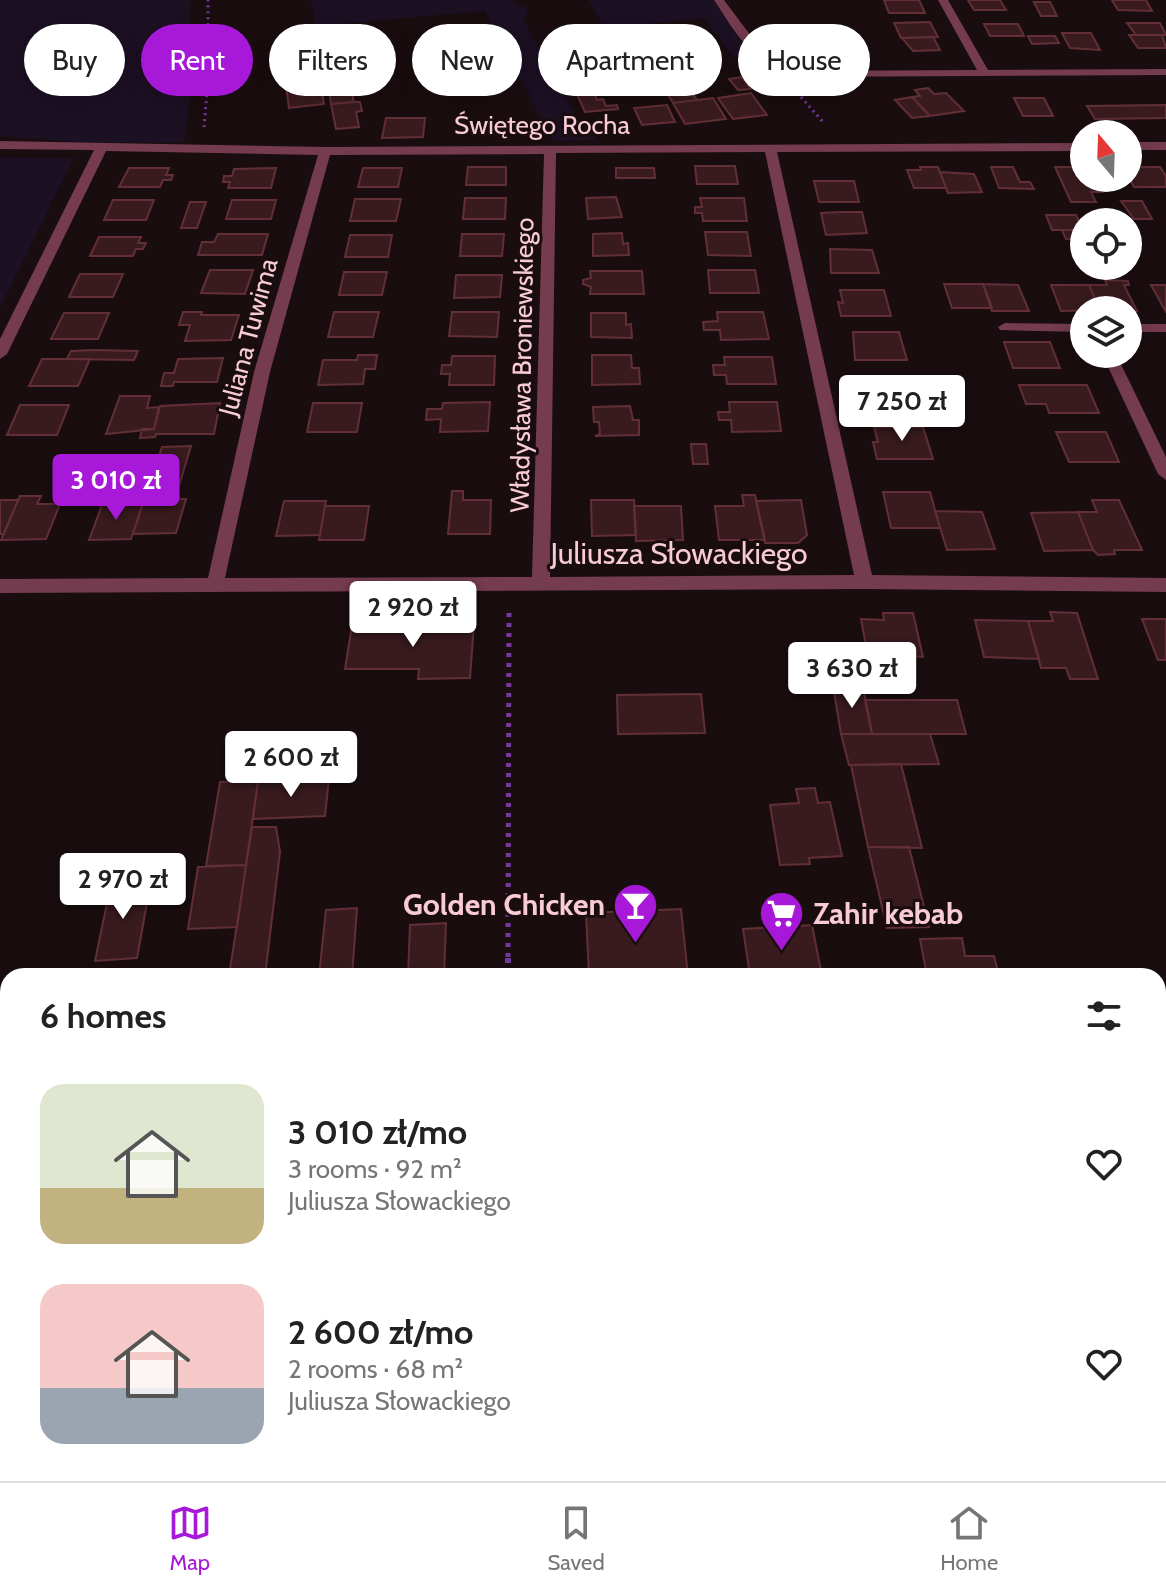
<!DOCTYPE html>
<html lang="en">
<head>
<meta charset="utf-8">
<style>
	:root { --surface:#fff; --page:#f2f2f2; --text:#222; --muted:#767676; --line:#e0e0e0; --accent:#a718d9 }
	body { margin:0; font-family:Cabin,sans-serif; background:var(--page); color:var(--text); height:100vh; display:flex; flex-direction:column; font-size:30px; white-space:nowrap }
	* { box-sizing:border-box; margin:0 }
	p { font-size:26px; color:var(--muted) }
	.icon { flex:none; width:44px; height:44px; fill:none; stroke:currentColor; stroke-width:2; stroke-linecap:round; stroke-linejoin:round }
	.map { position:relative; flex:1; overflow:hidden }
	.side { position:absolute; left:0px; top:968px; width:1166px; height:514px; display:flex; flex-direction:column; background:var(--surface); border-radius:24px 24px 0 0; box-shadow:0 4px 20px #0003 }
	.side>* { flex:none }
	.top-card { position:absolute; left:24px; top:24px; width:1118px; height:72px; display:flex; gap:16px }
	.needle { width:52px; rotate:341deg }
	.tools { position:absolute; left:1070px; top:120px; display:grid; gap:16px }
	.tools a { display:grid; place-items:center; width:72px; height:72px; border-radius:50%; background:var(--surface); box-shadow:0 4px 20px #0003; font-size:40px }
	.price { position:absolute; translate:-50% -68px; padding:0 18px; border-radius:8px; background:#fff; color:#222; font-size:26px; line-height:52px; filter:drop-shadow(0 2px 4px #0008) }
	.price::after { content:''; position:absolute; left:50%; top:48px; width:24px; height:18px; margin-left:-12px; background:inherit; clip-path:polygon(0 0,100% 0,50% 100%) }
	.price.selected { background:var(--accent); color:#fff }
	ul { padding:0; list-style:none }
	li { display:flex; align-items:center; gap:24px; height:200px; padding:0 40px }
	li span { display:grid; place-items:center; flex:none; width:224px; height:160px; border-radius:24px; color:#555 }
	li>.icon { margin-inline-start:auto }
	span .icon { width:96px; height:96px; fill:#fffc; stroke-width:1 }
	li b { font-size:34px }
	h2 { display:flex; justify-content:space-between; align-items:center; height:96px; padding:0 40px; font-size:34px }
	.pill { padding:0 28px; border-radius:36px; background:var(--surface); box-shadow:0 4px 20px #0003; font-size:28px; line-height:72px }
	.pill.selected { background:var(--accent); color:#fff }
	.dock { display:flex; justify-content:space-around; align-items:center; height:112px; border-top:2px solid var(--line); background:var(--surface); font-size:22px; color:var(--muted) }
	.dock a { display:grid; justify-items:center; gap:4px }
	.dock .selected { color:var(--accent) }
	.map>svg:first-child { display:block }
	.green { fill:#1c1023 }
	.building { fill:#391b1f; stroke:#622f37; stroke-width:2 }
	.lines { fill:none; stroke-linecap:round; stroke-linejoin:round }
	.path-far2 { stroke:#7539a0; stroke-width:3; stroke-dasharray:2 4; stroke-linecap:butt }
	.path-far1 { stroke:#7539a0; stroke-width:5; stroke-dasharray:4 6; stroke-linecap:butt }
	.path { stroke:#7539a0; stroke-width:6; stroke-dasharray:5 8; stroke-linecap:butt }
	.minor { fill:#743c4e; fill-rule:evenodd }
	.major { fill:#ed855e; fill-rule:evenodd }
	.labels { text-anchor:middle; stroke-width:6; stroke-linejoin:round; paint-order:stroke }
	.far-street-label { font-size:26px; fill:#f9cbd6; stroke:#1a0d0f }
	.street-label { font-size:30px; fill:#f9cbd6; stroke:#1a0d0f }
	.poi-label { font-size:30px; font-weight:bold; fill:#f9cbd6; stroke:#1a0d0f; text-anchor:end }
</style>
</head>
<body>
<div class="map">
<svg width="1166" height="1481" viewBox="0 0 1166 1481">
	<rect width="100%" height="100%" fill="#1a0d0f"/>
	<path class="green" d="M 0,0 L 190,0 L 191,92 L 184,142 L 90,143 L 0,136 Z
		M 311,0 L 514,0 L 516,5 L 526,7 L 528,15 L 522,18 L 585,132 L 591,131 L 596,140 L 553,141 L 485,11 L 316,26 Z
		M 589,0 L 715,0 L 766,80 L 751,80 L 704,18 L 604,28 Z
		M 0,157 L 74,158 L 0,307 Z"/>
	<path class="building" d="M 884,0 L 919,0 L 925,13 L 889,13 Z
		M 968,0 L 1000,0 L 1006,10 L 974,10 Z
		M 1112,0 L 1146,0 L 1152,11 L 1118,10 Z
		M 1034,2 L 1050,2 L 1057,16 L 1041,16 Z
		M 930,22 L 938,37 L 901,38 L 894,23 Z
		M 1127,23 L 1160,23 L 1166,35 L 1136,35 Z
		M 984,24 L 1018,24 L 1024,36 L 990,36 Z
		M 814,28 L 826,47 L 789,50 L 779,34 L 791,33 L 789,30 Z
		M 600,30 L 608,45 L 586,47 L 579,31 Z
		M 1062,33 L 1091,33 L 1100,50 L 1070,48 Z
		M 1129,35 L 1162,35 L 1166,48 L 1138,48 Z
		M 1028,36 L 1055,36 L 1059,43 L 1032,44 Z
		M 933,37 L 940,50 L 913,51 L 902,38 Z
		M 287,52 L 287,69 L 271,70 L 272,53 Z
		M 363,53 L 365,63 L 341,65 L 342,72 L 327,73 L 324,57 Z
		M 680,74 L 685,83 L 662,85 L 658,76 Z
		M 319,77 L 324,104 L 289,108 L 285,80 Z
		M 742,77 L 751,89 L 738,90 L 729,79 Z
		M 685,83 L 697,100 L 673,103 L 662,85 Z
		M 592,88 L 597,100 L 603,99 L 606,106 L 617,105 L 618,109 L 585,112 L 575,90 Z
		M 928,88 L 934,94 L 946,93 L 964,111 L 930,116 L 912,97 L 920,96 L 915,90 Z
		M 351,89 L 354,102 L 331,104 L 329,91 Z
		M 751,93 L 767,115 L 733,119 L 718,98 Z
		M 912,97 L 930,116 L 912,118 L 895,100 Z
		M 713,98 L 726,119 L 685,124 L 673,103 Z
		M 1014,98 L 1044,98 L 1053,116 L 1023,116 Z
		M 354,102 L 360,102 L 362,111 L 356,112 L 359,127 L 336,129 L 331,104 Z
		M 667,105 L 675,122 L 642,125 L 634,108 Z
		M 1166,105 L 1166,118 L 1095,119 L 1087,106 Z
		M 386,118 L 425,118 L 423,137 L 382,138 Z
		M 695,166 L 735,166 L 738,184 L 697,184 Z
		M 468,167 L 506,167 L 506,185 L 466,185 Z
		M 920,167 L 938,167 L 946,188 L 914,188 L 907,170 L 921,170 Z
		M 991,167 L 1013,167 L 1020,182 L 1030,182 L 1034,189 L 999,188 Z
		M 1055,167 L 1078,167 L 1087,185 L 1099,186 L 1102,192 L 1091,192 L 1096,202 L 1071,202 Z
		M 1128,167 L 1160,167 L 1166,176 L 1166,187 L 1134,187 L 1128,176 Z
		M 129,168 L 169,168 L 166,175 L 173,175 L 171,180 L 163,180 L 160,187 L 119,187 Z
		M 276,168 L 271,188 L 228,188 L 230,182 L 223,182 L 224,176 L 232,176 L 234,169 Z
		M 363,168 L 402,168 L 398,187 L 358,187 Z
		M 616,168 L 654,168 L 655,178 L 616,178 Z
		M 940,172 L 974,174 L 982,192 L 948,193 Z
		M 814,181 L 854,181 L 859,202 L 819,202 Z
		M 616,197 L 622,217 L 588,219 L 586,198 Z
		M 465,198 L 506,198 L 505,219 L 463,219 Z
		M 700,198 L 744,198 L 747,221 L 703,221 L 702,213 L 695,213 L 695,207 L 702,207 Z
		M 355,199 L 401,199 L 396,221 L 350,221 Z
		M 113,200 L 154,200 L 146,220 L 104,220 Z
		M 232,200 L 276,200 L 271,219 L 226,219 Z
		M 1121,201 L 1142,201 L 1152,219 L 1134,219 Z
		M 190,202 L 206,202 L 197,228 L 181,228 Z
		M 841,212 L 862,212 L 867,233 L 826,235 L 821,213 Z
		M 1046,215 L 1076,215 L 1083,230 L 1052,230 Z
		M 1062,230 L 1084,230 L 1084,239 L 1066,239 Z
		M 705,232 L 747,232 L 751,256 L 708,255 Z
		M 622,233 L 623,244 L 628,243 L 629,255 L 593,256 L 593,234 Z
		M 218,234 L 268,234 L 262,255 L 198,255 L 202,242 L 214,242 Z
		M 462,234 L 504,234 L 502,256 L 460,256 Z
		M 350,235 L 392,235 L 388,257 L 345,257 Z
		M 99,237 L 141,237 L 138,243 L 146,243 L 143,249 L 136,249 L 133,256 L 90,256 Z
		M 830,249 L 872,250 L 879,273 L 831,273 Z
		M 210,270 L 253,270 L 245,294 L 201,293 Z
		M 708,270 L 755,270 L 759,293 L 710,293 Z
		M 590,271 L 642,271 L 644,294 L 590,294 L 591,287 L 583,284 L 583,280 L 591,278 Z
		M 344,272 L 387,272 L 382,295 L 339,295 Z
		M 80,274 L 123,274 L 113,297 L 69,297 Z
		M 456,275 L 502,275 L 500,297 L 454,298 Z
		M 1105,280 L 1128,281 L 1129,285 L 1124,285 L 1137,311 L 1100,310 L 1089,285 L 1107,285 Z
		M 944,284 L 983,284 L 992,308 L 952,308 Z
		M 983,284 L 1018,285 L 1029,311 L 992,311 Z
		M 1051,285 L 1089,285 L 1100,310 L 1061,311 Z
		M 1151,285 L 1166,285 L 1166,312 Z
		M 840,290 L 884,290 L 891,316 L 841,316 L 838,302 L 843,303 Z
		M 183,312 L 202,312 L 201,315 L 239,315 L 231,340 L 185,341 L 190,325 L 179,325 Z
		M 334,312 L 379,312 L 373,337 L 328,337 Z
		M 452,312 L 499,312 L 497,337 L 449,336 Z
		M 717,312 L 763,312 L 769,339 L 721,340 L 720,330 L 704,330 L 703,322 L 718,321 Z
		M 64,313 L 109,313 L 98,339 L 51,339 Z
		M 591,313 L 626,313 L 626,325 L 631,324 L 632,338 L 591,337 Z
		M 853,332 L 899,332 L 907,360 L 855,360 Z
		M 1004,342 L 1050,342 L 1060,368 L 1013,368 Z
		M 71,351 L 94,350 L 138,351 L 134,360 L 67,359 Z
		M 358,355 L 377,355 L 375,369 L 365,369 L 363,384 L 318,385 L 323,360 L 357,360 Z
		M 592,355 L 631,355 L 632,368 L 639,368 L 640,384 L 592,385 Z
		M 452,356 L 495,356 L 494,385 L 449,385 L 450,374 L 441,374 L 442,365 L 451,365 Z
		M 724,357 L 772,357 L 776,384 L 727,384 L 726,375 L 714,375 L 713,365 L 725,365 Z
		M 223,358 L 217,382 L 174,382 L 173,386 L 161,386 L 164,373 L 174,373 L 178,359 Z
		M 42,359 L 90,359 L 78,386 L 29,386 Z
		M 862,379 L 910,379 L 918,409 L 864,409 L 861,393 L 865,393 Z
		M 1019,385 L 1087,385 L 1099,413 L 1049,413 L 1046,404 L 1026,404 Z
		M 120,396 L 150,396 L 147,408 L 159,407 L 154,429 L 106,434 Z
		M 490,402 L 488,431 L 440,432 L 441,419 L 426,420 L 427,409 L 442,409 L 443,403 Z
		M 729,402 L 777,402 L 781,431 L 732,432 L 731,420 L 719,420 L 718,412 L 730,412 Z
		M 220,403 L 214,434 L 156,434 L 155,437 L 140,438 L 142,429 L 154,429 L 160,406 Z
		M 313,403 L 362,403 L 357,432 L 307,432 Z
		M 20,405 L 69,405 L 57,435 L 7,435 Z
		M 630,406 L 633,420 L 639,420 L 639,435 L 595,436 L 600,434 L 599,422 L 594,422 L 593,407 Z
		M 874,427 L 923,427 L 933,459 L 877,459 L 873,442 L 878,442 Z
		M 1056,432 L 1106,432 L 1119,462 L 1069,462 Z
		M 691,444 L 706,444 L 708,464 L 693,464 Z
		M 191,446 L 179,486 L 149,486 L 162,447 Z
		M 452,491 L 463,491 L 463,500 L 491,500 L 490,534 L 448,534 Z
		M 883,492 L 930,492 L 940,528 L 891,528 Z
		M 742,495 L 755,495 L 765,540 L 719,540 L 715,506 L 744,506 Z
		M 20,496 L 41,496 L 37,504 L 60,504 L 46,539 L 1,540 Z
		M 144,499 L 186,499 L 176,533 L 133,534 Z
		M 0,500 L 18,500 L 4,534 L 0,534 Z
		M 591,500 L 634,500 L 636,535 L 592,536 Z
		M 801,500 L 807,535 L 798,543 L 765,543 L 756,501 Z
		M 1092,500 L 1119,500 L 1142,550 L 1114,550 L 1115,554 L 1098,555 L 1093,550 L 1078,512 L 1097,512 Z
		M 284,501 L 326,501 L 320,535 L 276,536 Z
		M 143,504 L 131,539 L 89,540 L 102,505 Z
		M 325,506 L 369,506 L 364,540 L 319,540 Z
		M 634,506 L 681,506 L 683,540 L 636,541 Z
		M 935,511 L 982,512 L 995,549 L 947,550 Z
		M 1078,512 L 1093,550 L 1044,551 L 1031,513 Z
		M 1050,612 L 1077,613 L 1098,679 L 1070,679 L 1066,668 L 1041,668 L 1028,621 L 1053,621 Z
		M 883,613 L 913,613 L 923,657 L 870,653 L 871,657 L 868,657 L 861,619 L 884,620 Z
		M 1142,619 L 1166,619 L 1166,660 L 1158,660 Z
		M 975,620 L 1028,621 L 1039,659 L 984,657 Z
		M 474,624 L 470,678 L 418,679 L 419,669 L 345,669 L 352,625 Z
		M 833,686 L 863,686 L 872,734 L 841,734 Z
		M 701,694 L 705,733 L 618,734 L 617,695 Z
		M 865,700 L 957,700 L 966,734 L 872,734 Z
		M 841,734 L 930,734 L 939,764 L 849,765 Z
		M 901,764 L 922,848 L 868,847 L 851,765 Z
		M 329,778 L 325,816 L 253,819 L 258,781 Z
		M 258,781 L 246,865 L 206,866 L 220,782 Z
		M 815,788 L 818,803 L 830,802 L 842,856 L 809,858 L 810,864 L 780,865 L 770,805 L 799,803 L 796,789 Z
		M 252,827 L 276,827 L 280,852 L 265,976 L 229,976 Z
		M 868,847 L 909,847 L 929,927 L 887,928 Z
		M 246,865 L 237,927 L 188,929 L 198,867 Z
		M 151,881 L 137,958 L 95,961 L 111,884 Z
		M 357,908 L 352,976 L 319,976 L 326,910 Z
		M 681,909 L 688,976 L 589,976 L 586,913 Z
		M 446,923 L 444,976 L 408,976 L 410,925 Z
		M 812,925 L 822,976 L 750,976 L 743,929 Z
		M 962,938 L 965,956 L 994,956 L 999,976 L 927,976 L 920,939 Z
		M 783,1474 L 848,1474 L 849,1481 L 784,1481 Z
		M 960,1474 L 1060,1474 L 1062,1479 L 961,1481 Z"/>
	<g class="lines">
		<path class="path-far2" d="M 801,97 L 823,122
			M 204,127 L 208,80 L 208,0"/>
		<path class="path-far1" d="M 508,957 L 509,612"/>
		<path class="path" d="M 508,976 L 508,955"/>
		<path class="minor" d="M 714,0 L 724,0 L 763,52 L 794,71 L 977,70 L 938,0 L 948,0 L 988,70 L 1166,69 L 1166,75 L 793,77 C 754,66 735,32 714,0 Z
			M 0,141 L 325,147 L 1084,143 L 1084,151 L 777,152 L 872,575 L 1166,578 L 1166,592 L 864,589 L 0,593 L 0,579 L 208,578 L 254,372 L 318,155 L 106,151 L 7,354 L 0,359 L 0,339 L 94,150 L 0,149 ZM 765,152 L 854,575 L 550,577 L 556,153 ZM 544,154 L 532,577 L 225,578 L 270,372 L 330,155 Z
			M 1128,142 L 1166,142 L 1166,150 L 1128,150 Z
			M 1005,323 L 1084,324 L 1084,332 L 1000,330 L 998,327 Z
			M 1128,324 L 1166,324 L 1166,332 L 1128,332 Z
			M 1102,354 L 1116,354 L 1166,457 L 1166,480 L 1158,474 Z
			M 557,1474 L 587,1474 L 587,1481 L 557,1481 Z
			M 885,1474 L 915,1474 L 918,1481 L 888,1481 Z"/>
		<path class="major" d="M 1158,1215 L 1166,1215 L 1166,1241 L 1158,1241 Z
			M 0,1219 L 8,1219 L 8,1245 L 0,1245 Z"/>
	</g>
	<defs>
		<symbol id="bar-pin" viewBox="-11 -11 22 30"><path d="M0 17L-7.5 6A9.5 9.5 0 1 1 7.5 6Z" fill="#a718d9" stroke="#1a0d0f"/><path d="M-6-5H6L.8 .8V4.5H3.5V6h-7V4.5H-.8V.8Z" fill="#fff"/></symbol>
		<symbol id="supermarket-pin" viewBox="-11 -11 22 30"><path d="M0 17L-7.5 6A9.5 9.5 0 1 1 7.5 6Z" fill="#a718d9" stroke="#1a0d0f"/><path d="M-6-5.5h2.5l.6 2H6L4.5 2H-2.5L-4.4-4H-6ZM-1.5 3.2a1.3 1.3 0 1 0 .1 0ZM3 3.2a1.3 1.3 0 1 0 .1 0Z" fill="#fff"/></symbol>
	</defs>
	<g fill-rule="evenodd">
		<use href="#bar-pin" x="610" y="880" width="51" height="69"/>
		<use href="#supermarket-pin" x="756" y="888" width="51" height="69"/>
	</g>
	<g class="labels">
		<g class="far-street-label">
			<text x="542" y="134">Świętego Rocha</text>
			<text transform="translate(248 337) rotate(-75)" y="9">Juliana Tuwima</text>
			<text transform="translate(522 365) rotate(-89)" y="9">Władysława Broniewskiego</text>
		</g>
		<g class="street-label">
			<text x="679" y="564">Juliusza Słowackiego</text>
		</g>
		<g class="poi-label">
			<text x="605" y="915">Golden Chicken</text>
			<text x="813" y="924" text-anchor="start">Zahir kebab</text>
		</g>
	</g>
</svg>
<div class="tools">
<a><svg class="needle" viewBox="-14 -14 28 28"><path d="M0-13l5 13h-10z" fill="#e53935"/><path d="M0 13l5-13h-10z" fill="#767676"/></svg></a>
<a><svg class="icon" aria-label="locate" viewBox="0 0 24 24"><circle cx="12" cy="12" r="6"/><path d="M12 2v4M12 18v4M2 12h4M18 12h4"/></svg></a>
<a><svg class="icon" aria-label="layers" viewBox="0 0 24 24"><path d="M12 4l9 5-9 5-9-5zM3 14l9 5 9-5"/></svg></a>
</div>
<b class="price" style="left:902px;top:443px">7 250 zł</b>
<b class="price selected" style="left:116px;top:522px">3 010 zł</b>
<b class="price" style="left:413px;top:649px">2 920 zł</b>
<b class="price" style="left:852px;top:710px">3 630 zł</b>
<b class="price" style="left:291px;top:799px">2 600 zł</b>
<b class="price" style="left:123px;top:921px">2 970 zł</b>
<div class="top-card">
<a class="pill">Buy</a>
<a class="pill selected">Rent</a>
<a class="pill">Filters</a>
<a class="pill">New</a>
<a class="pill">Apartment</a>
<a class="pill">House</a>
</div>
<section class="side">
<h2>6 homes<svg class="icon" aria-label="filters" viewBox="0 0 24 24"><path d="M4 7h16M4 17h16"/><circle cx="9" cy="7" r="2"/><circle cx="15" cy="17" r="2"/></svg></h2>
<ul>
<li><span style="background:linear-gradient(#dfe7d0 65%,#c2b280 0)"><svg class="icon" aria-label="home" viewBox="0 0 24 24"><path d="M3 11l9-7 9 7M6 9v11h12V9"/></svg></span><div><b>3 010 zł/mo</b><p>3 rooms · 92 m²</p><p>Juliusza Słowackiego</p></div><svg class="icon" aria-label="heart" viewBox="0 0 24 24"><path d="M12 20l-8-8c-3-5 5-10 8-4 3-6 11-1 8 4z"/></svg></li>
<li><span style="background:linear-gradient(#f6c9c9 65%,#9aa5b1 0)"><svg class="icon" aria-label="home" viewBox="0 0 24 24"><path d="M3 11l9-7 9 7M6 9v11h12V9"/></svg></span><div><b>2 600 zł/mo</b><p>2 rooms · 68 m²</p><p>Juliusza Słowackiego</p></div><svg class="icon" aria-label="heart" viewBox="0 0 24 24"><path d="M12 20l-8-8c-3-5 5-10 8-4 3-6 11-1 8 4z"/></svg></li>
</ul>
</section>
</div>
<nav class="dock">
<a class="selected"><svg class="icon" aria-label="map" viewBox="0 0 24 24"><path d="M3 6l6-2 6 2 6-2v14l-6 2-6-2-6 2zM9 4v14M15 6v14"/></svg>Map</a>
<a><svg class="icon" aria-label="saved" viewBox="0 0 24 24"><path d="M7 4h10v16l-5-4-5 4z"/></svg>Saved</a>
<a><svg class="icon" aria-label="home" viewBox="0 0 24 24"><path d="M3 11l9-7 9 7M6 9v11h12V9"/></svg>Home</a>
</nav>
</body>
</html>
